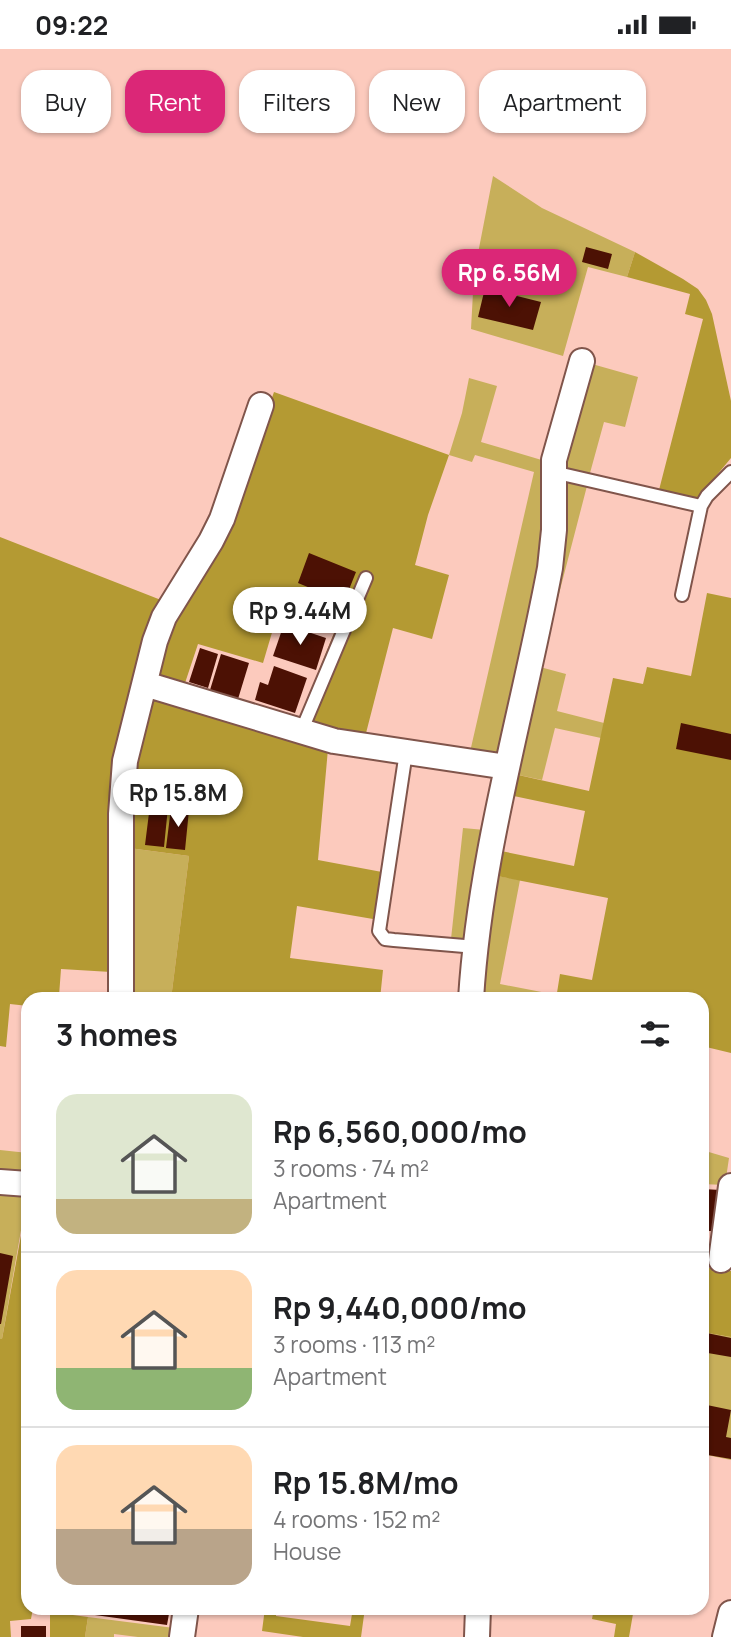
<!DOCTYPE html>
<html lang="en">
<head>
<meta charset="utf-8">
<style>
	:root { --surface:#fff; --page:#f2f2f2; --text:#202124; --muted:#757577; --line:#e0e0e0; --accent:#db2777 }
	body { margin:0; font-family:Manrope,sans-serif; background:var(--page); color:var(--text); height:100vh; display:flex; flex-direction:column; font-size:26px; white-space:nowrap }
	* { box-sizing:border-box; margin:0 }
	p { font-size:23px; color:var(--muted) }
	.icon { flex:none; width:38px; height:38px; fill:none; stroke:currentColor; stroke-width:2; stroke-linecap:round; stroke-linejoin:round }
	.map { position:relative; flex:1; overflow:hidden }
	.drawer { position:absolute; left:21px; top:943px; width:688px; height:623px; display:flex; flex-direction:column; background:var(--surface); border-radius:21px; box-shadow:0 2px 5px #0004 }
	.drawer>* { flex:none }
	.hud { position:absolute; left:21px; top:21px; width:690px; height:63px; display:flex; gap:14px }
	.price { position:absolute; translate:-50% -60px; padding:0 16px; border-radius:24px; background:#fff; color:#222; font-size:23px; line-height:46px; filter:drop-shadow(0 2px 4px #0008) }
	.price::after { content:''; position:absolute; left:50%; top:42px; width:21px; height:16px; margin-left:-10px; background:inherit; clip-path:polygon(0 0,100% 0,50% 100%) }
	.price.active { background:var(--accent); color:#fff }
	ul { padding:0; list-style:none }
	li { display:flex; align-items:center; gap:21px; height:175px; padding:0 35px }
	li+li { border-top:2px solid var(--line) }
	li span { display:grid; place-items:center; flex:none; width:196px; height:140px; border-radius:21px; color:#555 }
	li>.icon { margin-inline-start:auto }
	span .icon { width:84px; height:84px; fill:#fffc; stroke-width:1 }
	li b { font-size:30px }
	h2 { display:flex; justify-content:space-between; align-items:center; height:84px; padding:0 35px; font-size:30px }
	.tag { padding:0 24px; border-radius:21px; background:var(--surface); box-shadow:0 2px 5px #0004; font-size:24px; line-height:63px }
	.tag.active { background:var(--accent); color:#fff }
	.status { display:flex; justify-content:space-between; align-items:center; height:49px; padding:0 35px; background:var(--surface); direction:ltr }
	.status svg { height:19px; fill:currentColor }
	.map>svg:first-child { display:block }
	.green { fill:#c7af5a }
	.forest { fill:#b49a33 }
	.building { fill:#4c1104 }
	.lines { fill:none; stroke-linecap:round; stroke-linejoin:round }
	.service-casing { stroke:#80554b; stroke-width:16 }
	.minor-casing { stroke:#80554b; stroke-width:28 }
	.service { stroke:#fff; stroke-width:12 }
	.minor { stroke:#fff; stroke-width:24 }
</style>
</head>
<body>
<div class="status"><b>09:22</b><svg viewBox="0 0 49 12"><path d="M0 12V9h3v3zM5 12V6h3v6zM10 12V3h3v9zM15 12V0h3v12zM26 1h20v11H26zM47 4h2v5h-2z"/></svg></div>
<div class="map">
<svg width="731" height="1588" viewBox="0 0 731 1588">
	<rect width="100%" height="100%" fill="#fccabd"/>
	<path class="green" d="M 493,127 L 542,159 L 635,203 L 627,228 L 588,218 L 563,307 L 471,280 L 474,225 Z
		M 592,315 L 638,328 L 625,378 L 604,373 L 590,424 L 563,418 Z
		M 469,329 L 497,337 L 481,393 L 545,412 L 547,475 L 501,708 L 470,703 L 534,423 L 475,406 L 472,413 L 449,406 L 462,364 Z
		M 561,432 L 587,437 L 540,618 L 566,625 L 557,662 L 604,674 L 601,689 L 555,679 L 542,731 L 514,725 Z
		M 463,779 L 485,781 L 468,892 L 451,890 Z
		M 129,799 L 189,807 L 171,950 L 132,946 Z
		M 492,826 L 520,831 L 500,935 L 557,946 L 556,950 L 478,950 Z
		M 0,1101 L 28,1104 L 28,1124 L 0,1121 Z
		M 702,1101 L 729,1109 L 725,1136 L 702,1135 Z
		M 0,1145 L 27,1147 L 2,1290 L 0,1290 Z
		M 702,1283 L 731,1288 L 731,1411 L 702,1405 Z
		M 88,1568 L 174,1579 L 173,1588 L 138,1588 L 114,1585 L 114,1588 L 85,1588 Z"/>
	<path class="forest" d="M 635,203 L 683,230 L 698,240 L 706,251 L 712,265 L 731,352 L 731,409 L 697,450 L 659,441 L 703,270 L 685,265 L 690,245 L 627,228 Z
		M 274,343 L 449,406 L 428,466 L 415,516 L 449,526 L 432,590 L 393,579 L 365,688 L 299,671 L 334,584 L 276,570 L 263,614 L 198,595 L 184,637 L 158,629 L 176,567 L 226,482 Z
		M 0,488 L 161,551 L 148,578 L 111,923 L 61,920 L 59,947 L 35,944 L 34,950 L 28,950 L 28,957 L 10,955 L 6,998 L 0,997 Z
		M 707,544 L 731,549 L 731,1004 L 702,997 L 702,950 L 556,950 L 560,925 L 592,931 L 608,849 L 492,826 L 496,801 L 574,817 L 585,762 L 509,746 L 514,725 L 589,742 L 613,629 L 643,635 L 647,618 L 691,627 Z
		M 153,648 L 328,700 L 318,811 L 382,823 L 373,870 L 297,857 L 290,909 L 383,921 L 380,950 L 171,950 L 189,807 L 129,799 L 135,722 Z
		M 28,1148 L 28,1559 L 33,1559 L 31,1570 L 10,1572 L 11,1588 L 0,1588 L 0,1290 L 2,1290 Z
		M 702,1218 L 731,1222 L 731,1288 L 702,1283 Z
		M 265,1559 L 276,1559 L 276,1567 L 350,1577 L 353,1559 L 365,1559 L 361,1588 L 303,1588 L 262,1582 Z
		M 594,1559 L 634,1559 L 629,1588 L 614,1588 L 616,1575 L 592,1570 Z
		M 50,1563 L 88,1568 L 85,1588 L 50,1588 Z"/>
	<path class="building" d="M 586,198 L 612,205 L 608,220 L 582,213 Z
		M 485,239 L 541,253 L 533,281 L 478,268 Z
		M 309,504 L 356,523 L 344,553 L 298,534 Z
		M 284,575 L 326,589 L 316,621 L 273,607 Z
		M 200,599 L 218,605 L 208,639 L 189,633 Z
		M 221,605 L 249,614 L 238,650 L 210,641 Z
		M 274,617 L 307,629 L 295,664 L 255,651 L 260,633 L 268,636 Z
		M 681,674 L 731,685 L 731,711 L 676,700 Z
		M 150,756 L 168,758 L 164,798 L 145,796 Z
		M 171,759 L 189,761 L 185,801 L 166,799 Z
		M 702,1140 L 721,1141 L 720,1182 L 702,1182 Z
		M 0,1204 L 13,1207 L 1,1275 L 0,1275 Z
		M 702,1283 L 731,1289 L 731,1308 L 702,1303 Z
		M 702,1355 L 731,1361 L 726,1388 L 731,1389 L 731,1410 L 702,1405 Z
		M 66,1559 L 170,1559 L 167,1576 L 66,1562 Z
		M 21,1577 L 46,1577 L 46,1588 L 21,1588 Z"/>
	<g class="lines">
		<defs>
			<path id="service" d="M 553,423 L 701,457
				M 682,546 L 701,457 L 707,447 L 731,423
				M 301,683 L 366,529
				M 406,703 L 379,882 L 385,890 L 394,891 L 476,898"/>
			<path id="minor" d="M 145,635 L 334,692 L 507,718
				M 121,950 L 121,765 L 125,712 L 155,592 L 164,568 L 211,492 L 222,470 L 261,356
				M 471,950 C 480,804 523,663 550,519 L 554,481 L 554,411 L 582,312
				M 0,1133 L 28,1135
				M 721,1211 L 731,1137
				M 182,1588 L 186,1559
				M 477,1588 L 478,1559
				M 725,1588 L 731,1564"/>
		</defs>
		<use href="#service" class="service-casing"/>
		<use href="#minor" class="minor-casing"/>
		<use href="#service" class="service"/>
		<use href="#minor" class="minor"/>
	</g>
</svg>
<b class="price active" style="left:509px;top:260px">Rp 6.56M</b>
<b class="price" style="left:300px;top:598px">Rp 9.44M</b>
<b class="price" style="left:178px;top:780px">Rp 15.8M</b>
<div class="hud">
<a class="tag">Buy</a>
<a class="tag active">Rent</a>
<a class="tag">Filters</a>
<a class="tag">New</a>
<a class="tag">Apartment</a>
</div>
<section class="drawer">
<h2>3 homes<svg class="icon" aria-label="filters" viewBox="0 0 24 24"><path d="M4 7h16M4 17h16"/><circle cx="9" cy="7" r="2"/><circle cx="15" cy="17" r="2"/></svg></h2>
<ul>
<li><span style="background:linear-gradient(#dfe7d0 75%,#c2b280 0)"><svg class="icon" aria-label="home" viewBox="0 0 24 24"><path d="M3 11l9-7 9 7M6 9v11h12V9"/></svg></span><div><b>Rp 6,560,000/mo</b><p>3 rooms · 74 m²</p><p>Apartment</p></div></li>
<li><span style="background:linear-gradient(#ffd9b3 70%,#8fb573 0)"><svg class="icon" aria-label="home" viewBox="0 0 24 24"><path d="M3 11l9-7 9 7M6 9v11h12V9"/></svg></span><div><b>Rp 9,440,000/mo</b><p>3 rooms · 113 m²</p><p>Apartment</p></div></li>
<li><span style="background:linear-gradient(#ffd9b3 60%,#b9a48a 0)"><svg class="icon" aria-label="home" viewBox="0 0 24 24"><path d="M3 11l9-7 9 7M6 9v11h12V9"/></svg></span><div><b>Rp 15.8M/mo</b><p>4 rooms · 152 m²</p><p>House</p></div></li>
</ul>
</section>
</div>
</body>
</html>
